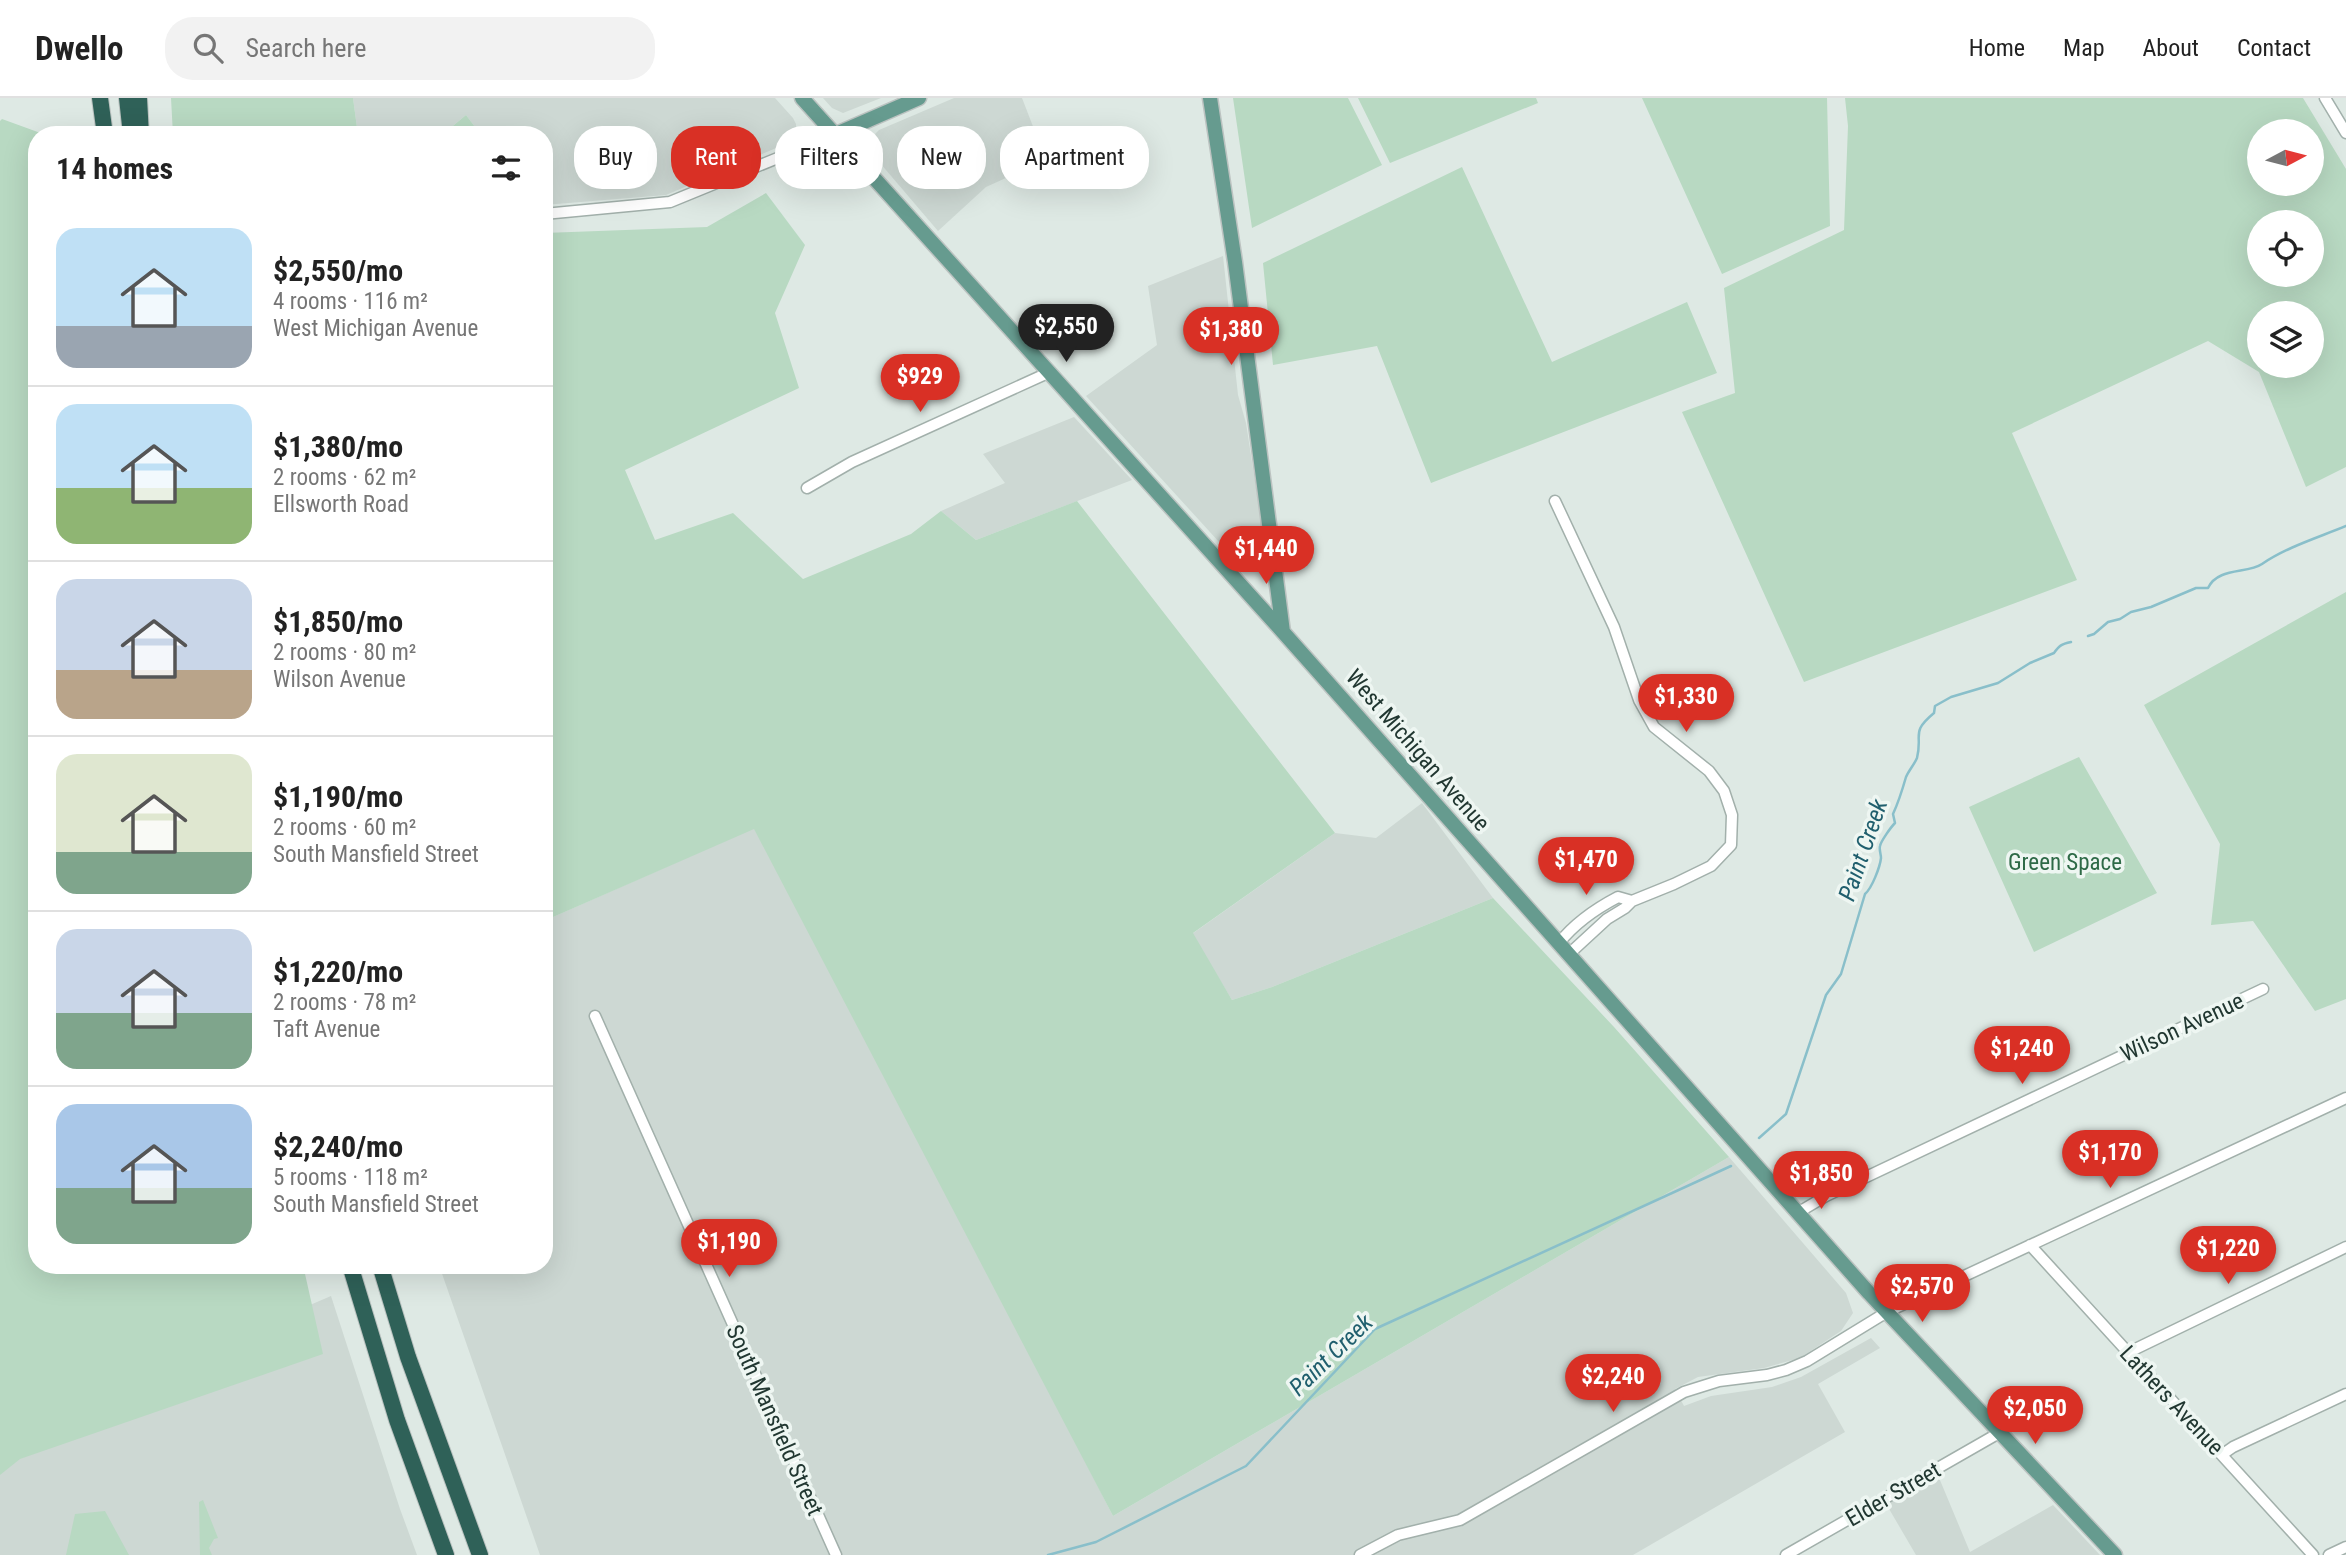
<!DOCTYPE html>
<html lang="en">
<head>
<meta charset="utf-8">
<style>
	:root { --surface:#fff; --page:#f2f2f2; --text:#222; --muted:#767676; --line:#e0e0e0; --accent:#d93025 }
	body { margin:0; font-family:"Roboto Condensed",sans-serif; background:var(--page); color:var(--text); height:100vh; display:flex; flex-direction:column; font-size:26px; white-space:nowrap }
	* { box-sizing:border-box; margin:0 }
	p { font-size:23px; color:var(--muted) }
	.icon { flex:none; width:38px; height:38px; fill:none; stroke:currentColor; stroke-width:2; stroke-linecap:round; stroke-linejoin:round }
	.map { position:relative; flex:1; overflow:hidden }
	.sheet { position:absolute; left:28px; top:28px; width:525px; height:1148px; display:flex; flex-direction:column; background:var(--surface); border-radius:28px; box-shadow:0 7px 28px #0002 }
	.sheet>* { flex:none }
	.hud { position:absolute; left:574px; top:28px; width:665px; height:63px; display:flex; gap:14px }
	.needle { width:46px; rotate:83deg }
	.tools { position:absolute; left:2247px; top:21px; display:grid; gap:14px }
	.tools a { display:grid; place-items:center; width:77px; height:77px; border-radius:50%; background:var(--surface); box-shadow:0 7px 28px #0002; font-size:35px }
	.price { position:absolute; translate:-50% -60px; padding:0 16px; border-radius:24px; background:var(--accent); color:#fff; font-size:23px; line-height:46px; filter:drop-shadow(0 2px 4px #0008) }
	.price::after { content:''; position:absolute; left:50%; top:42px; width:21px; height:16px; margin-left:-10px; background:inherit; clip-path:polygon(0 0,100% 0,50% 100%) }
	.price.on { background:#222; color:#fff }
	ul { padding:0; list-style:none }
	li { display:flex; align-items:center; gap:21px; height:175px; padding:0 28px }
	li+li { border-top:2px solid var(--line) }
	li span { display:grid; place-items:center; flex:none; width:196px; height:140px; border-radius:21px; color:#555 }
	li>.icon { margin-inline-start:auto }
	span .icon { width:84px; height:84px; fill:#fffc; stroke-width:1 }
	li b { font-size:30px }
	h2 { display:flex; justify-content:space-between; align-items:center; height:84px; padding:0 28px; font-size:30px }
	.tag { padding:0 24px; border-radius:28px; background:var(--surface); box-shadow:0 7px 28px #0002; font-size:24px; line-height:63px }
	.tag.on { background:var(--accent); color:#fff }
	header { display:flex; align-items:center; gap:42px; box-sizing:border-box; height:98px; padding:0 35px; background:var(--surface); border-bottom:2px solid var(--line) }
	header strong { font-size:33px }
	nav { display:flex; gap:38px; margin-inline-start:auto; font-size:24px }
	.search { width:490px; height:63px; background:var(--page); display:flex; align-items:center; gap:18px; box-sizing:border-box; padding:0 24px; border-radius:28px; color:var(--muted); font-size:26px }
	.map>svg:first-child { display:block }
	.built { fill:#cdd8d3 }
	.green { fill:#b8d9c2; fill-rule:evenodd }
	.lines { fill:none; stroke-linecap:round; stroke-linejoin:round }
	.stream { stroke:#89bfca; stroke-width:2.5 }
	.minor-casing { stroke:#a2b0ab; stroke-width:13 }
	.major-casing { stroke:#bcc3c1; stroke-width:17 }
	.highway-casing { stroke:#bcc3c1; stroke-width:18 }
	.minor { stroke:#fff; stroke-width:10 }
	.major { stroke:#669b8f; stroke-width:14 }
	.highway { stroke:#2f6158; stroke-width:16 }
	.labels { text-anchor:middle; stroke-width:7; stroke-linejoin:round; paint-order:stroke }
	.street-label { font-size:23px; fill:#213731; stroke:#eef6f2 }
	.park-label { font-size:23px; fill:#2e6a47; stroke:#eef6f2 }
	.water-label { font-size:24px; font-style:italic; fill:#205f6e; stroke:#eef6f2 }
</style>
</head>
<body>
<header>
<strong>Dwello</strong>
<div class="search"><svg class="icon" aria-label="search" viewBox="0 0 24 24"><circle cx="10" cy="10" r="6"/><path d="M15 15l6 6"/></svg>Search here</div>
<nav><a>Home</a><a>Map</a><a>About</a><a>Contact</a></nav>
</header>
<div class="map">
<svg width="2346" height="1457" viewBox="0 0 2346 1457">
	<rect width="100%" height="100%" fill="#dee9e4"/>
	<path class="built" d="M 353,0 L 775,0 L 793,20 L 796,26 L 796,32 L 793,41 L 788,45 L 666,97 L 544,107 L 544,37 L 481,37 L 466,17 L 442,37 L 358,37 Z
		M 823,0 L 881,0 L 843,15 L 832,10 Z
		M 954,0 L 1022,0 L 1046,62 L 986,89 L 938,133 L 880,65 L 874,55 L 871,46 L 874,37 L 879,32 Z
		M 1223,158 L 1238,297 L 1246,325 L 1266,454 L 1262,468 L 1253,473 L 1240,467 L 1086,298 L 1157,247 L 1148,188 Z
		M 1074,319 L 1132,382 L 976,442 L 941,413 L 1005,385 L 983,356 Z
		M 1422,705 L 1493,800 L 1272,889 L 1232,902 L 1192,836 L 1335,735 L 1376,740 Z
		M 754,730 L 890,981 L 1113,1418 L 1729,1059 L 1846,1195 L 1853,1215 L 1841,1233 L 1800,1260 L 1764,1270 L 1698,1279 L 1675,1291 L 1684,1308 L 1711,1298 L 1772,1289 L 1801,1279 L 1871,1240 L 1880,1250 L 1818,1286 L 1845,1334 L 1633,1457 L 540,1457 L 439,1167 L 544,1167 L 544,823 Z
		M 331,1198 L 400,1411 L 417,1457 L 0,1457 L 0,1353 L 46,1320 Z
		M 1937,1375 L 1970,1454 L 2053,1407 L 2100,1457 L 1916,1457 L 1885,1404 Z"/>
	<path class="green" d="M 171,0 L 353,0 L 358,37 L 173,37 Z
		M 1233,0 L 1348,0 L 1382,67 L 1252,130 Z
		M 1358,0 L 1536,0 L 1538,5 L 1390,65 Z
		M 1642,0 L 1827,0 L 1830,128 L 1722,176 Z
		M 1845,0 L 2303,0 L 2346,71 L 2346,369 L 2306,389 L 2259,274 L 2208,243 L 2012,335 L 2077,482 L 1804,584 L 1682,314 L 1735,295 L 1724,190 L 1844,132 L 1848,28 ZM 2259,33 L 2312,33 L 2312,86 L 2259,86 ZM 2259,124 L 2312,124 L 2312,177 L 2259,177 ZM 2259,215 L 2312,215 L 2312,268 L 2259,268 Z
		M 466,17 L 481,37 L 442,37 Z
		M 2,21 L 46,37 L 37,37 L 37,1167 L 303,1167 L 323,1256 L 20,1361 L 0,1377 L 0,23 Z
		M 1462,69 L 1552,264 L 1687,204 L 1717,275 L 1431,385 L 1377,248 L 1273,267 L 1263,165 Z
		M 766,95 L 805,147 L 775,215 L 799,290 L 625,372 L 655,442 L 733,415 L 803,481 L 911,436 L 941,413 L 976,442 L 1077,403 L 1335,735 L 1193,835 L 1232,902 L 1272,889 L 1493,800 L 1614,929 L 1729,1059 L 1113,1418 L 754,731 L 544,823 L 544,135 L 707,129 Z
		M 2346,494 L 2346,901 L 2315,913 L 2253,823 L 2211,827 L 2220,746 L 2144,607 Z
		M 2079,659 L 2157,795 L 2034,854 L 1969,709 Z
		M 203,1402 L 218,1440 L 214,1441 L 209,1450 L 212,1457 L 200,1457 L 199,1404 Z
		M 105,1413 L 129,1457 L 66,1457 L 75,1416 Z"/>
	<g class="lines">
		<path class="stream" d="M 2088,538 L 2094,536 L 2108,524 L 2120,521 L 2131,514 L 2151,509 L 2196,490 L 2208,490 C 2218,469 2247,476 2262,466 C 2287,449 2317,440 2346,428
			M 1759,1040 L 1786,1016 L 1826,897 L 1841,876 L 1865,796 C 1872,790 1880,769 1881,760 C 1881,756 1879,752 1880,748 C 1881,743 1891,729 1895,725 L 1893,716 C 1899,703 1902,693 1906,679 C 1909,672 1914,667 1917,660 C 1923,636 1910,635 1934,615 L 1935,608 L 1951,599 L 1998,585 L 2030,565 L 2054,555 C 2059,548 2061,546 2071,544
			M 1048,1457 L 1096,1444 L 1246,1368 L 1375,1231 L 1731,1068"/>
		<defs>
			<path id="minor" d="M 2325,0 L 2346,35
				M 544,116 L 670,104 L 834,37
				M 807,390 L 852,364 L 1050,274
				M 1555,403 L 1614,529 L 1639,602 L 1654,629 L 1709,673 L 1724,693 L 1732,717 L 1731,747 L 1711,768 L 1674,786 L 1632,803 L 1625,810 L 1607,821 L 1569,856
				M 1559,845 C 1575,825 1595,811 1618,799 L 1632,803
				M 595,918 L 836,1457
				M 1799,1114 L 1826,1098 L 2263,891
				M 2030,1147 L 2313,1457
				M 2127,1255 L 2346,1149
				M 2223,1356 L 2233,1349 L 2346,1296
				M 1360,1457 L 1398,1437 L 1460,1422 L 1684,1294 L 1719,1283 L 1767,1277 L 1786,1272 L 1807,1263 L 1887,1214 L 2346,1000
				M 1786,1457 L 1999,1335
				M 2329,1457 L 2346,1449"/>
			<path id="major" d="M 802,0 L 1283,534 L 1869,1195 L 2115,1457
				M 1210,0 L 1235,164 L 1283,534
				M 834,37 L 919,0"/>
			<path id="highway" d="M 100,0 L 105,37
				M 127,0 L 131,37
				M 139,0 L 141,37
				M 350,1167 L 397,1322 L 446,1457
				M 380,1167 L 408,1259 L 480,1457"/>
		</defs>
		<use href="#minor" class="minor-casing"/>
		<use href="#major" class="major-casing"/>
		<use href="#highway" class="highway-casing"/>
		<use href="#minor" class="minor"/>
		<use href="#major" class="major"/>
		<use href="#highway" class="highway"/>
	</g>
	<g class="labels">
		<g class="street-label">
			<text transform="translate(1418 652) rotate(49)" y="8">West Michigan Avenue</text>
			<text transform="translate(2182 929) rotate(-25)" y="8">Wilson Avenue</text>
			<text transform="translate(2172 1302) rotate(47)" y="8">Lathers Avenue</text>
			<text transform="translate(775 1322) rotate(66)" y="8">South Mansfield Street</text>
			<text transform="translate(1893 1396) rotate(-30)" y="8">Elder Street</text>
		</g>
		<g class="park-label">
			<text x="2065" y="772">Green Space</text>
		</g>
		<g class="water-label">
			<text transform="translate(1863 752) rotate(-71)" y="8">Paint Creek</text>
			<text transform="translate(1331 1257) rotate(-44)" y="8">Paint Creek</text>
		</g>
	</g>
</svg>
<div class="tools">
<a><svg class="needle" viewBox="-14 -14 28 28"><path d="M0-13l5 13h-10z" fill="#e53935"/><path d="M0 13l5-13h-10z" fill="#767676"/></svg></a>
<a><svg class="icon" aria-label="locate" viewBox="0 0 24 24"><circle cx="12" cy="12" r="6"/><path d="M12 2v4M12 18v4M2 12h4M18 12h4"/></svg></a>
<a><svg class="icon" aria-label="layers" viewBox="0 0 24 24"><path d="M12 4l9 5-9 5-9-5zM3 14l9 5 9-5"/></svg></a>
</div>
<b class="price on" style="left:1066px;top:266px">$2,550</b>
<b class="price" style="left:1231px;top:269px">$1,380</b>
<b class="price" style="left:920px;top:316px">$929</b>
<b class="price" style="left:1266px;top:488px">$1,440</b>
<b class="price" style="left:1686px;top:636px">$1,330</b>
<b class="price" style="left:1586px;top:799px">$1,470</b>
<b class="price" style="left:2022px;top:988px">$1,240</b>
<b class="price" style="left:2110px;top:1092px">$1,170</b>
<b class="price" style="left:1821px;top:1113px">$1,850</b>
<b class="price" style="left:729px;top:1181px">$1,190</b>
<b class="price" style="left:2228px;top:1188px">$1,220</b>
<b class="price" style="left:1922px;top:1226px">$2,570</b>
<b class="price" style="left:1613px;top:1316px">$2,240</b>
<b class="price" style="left:2035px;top:1348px">$2,050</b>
<div class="hud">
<a class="tag">Buy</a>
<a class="tag on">Rent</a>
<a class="tag">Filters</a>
<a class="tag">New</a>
<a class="tag">Apartment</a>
</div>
<section class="sheet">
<h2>14 homes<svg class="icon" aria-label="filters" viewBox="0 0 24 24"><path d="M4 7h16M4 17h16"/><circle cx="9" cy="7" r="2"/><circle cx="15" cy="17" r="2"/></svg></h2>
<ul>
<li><span style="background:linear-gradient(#bfe0f5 70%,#9aa5b1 0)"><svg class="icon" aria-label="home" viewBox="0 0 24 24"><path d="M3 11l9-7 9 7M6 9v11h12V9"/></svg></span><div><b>$2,550/mo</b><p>4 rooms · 116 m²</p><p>West Michigan Avenue</p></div></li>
<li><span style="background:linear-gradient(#bfe0f5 60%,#8fb573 0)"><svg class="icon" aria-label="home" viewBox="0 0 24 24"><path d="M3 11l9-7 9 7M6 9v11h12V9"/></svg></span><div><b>$1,380/mo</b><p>2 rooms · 62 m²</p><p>Ellsworth Road</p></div></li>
<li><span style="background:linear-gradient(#c9d6e8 65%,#b9a48a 0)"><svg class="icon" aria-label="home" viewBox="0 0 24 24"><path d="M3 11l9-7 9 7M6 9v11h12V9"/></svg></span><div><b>$1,850/mo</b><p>2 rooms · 80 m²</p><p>Wilson Avenue</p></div></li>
<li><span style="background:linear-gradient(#dfe7d0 70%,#7fa58c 0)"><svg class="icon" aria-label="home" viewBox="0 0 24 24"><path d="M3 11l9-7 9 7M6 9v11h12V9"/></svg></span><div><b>$1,190/mo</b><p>2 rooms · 60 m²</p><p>South Mansfield Street</p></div></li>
<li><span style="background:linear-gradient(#c9d6e8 60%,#7fa58c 0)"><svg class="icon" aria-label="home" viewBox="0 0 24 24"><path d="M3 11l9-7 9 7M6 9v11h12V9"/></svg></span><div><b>$1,220/mo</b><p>2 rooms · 78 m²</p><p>Taft Avenue</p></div></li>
<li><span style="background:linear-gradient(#a9c7e8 60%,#7fa58c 0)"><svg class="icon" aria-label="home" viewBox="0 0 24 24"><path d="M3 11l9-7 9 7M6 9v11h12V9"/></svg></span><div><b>$2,240/mo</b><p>5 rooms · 118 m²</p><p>South Mansfield Street</p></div></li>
</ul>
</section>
</div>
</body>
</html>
